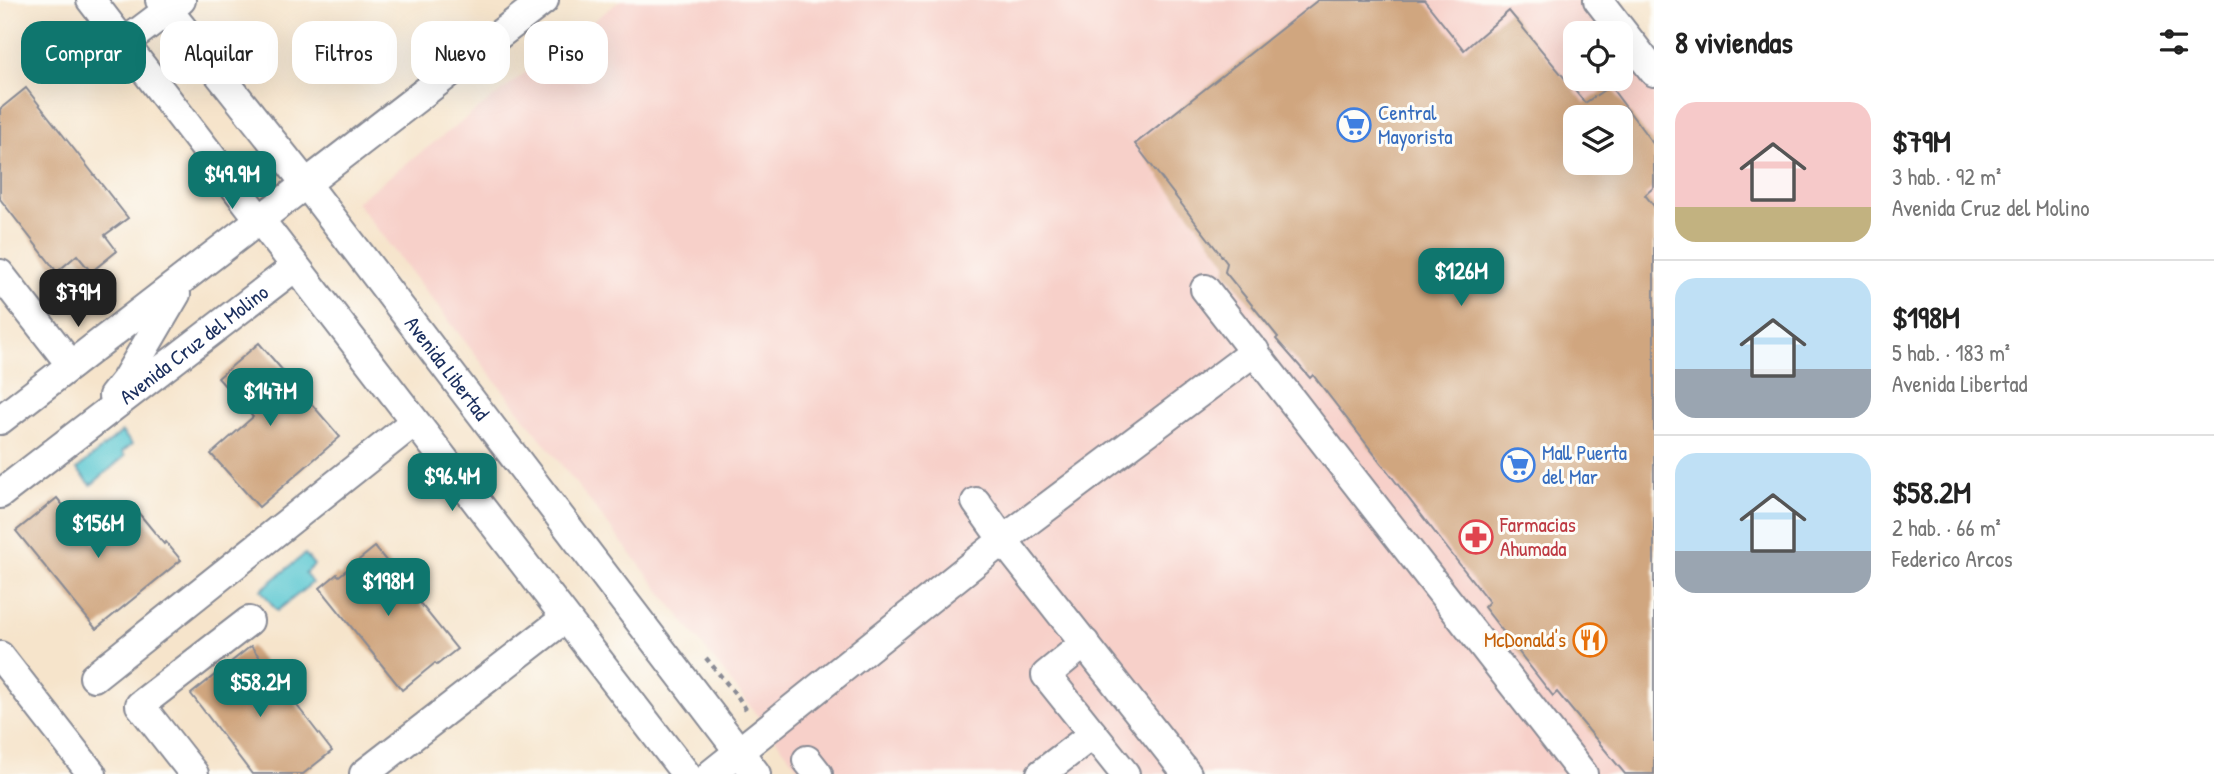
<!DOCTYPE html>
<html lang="es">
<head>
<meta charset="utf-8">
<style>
	:root { --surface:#fff; --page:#f6f6f6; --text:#222; --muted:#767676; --line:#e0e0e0; --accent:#0f766e }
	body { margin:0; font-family:"Patrick Hand",sans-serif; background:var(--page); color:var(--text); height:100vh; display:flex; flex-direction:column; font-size:26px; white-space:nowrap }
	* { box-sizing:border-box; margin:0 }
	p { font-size:23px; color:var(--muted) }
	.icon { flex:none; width:38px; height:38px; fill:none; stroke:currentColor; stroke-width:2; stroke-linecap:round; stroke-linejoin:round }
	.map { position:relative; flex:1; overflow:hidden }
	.details { display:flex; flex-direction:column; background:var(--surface); width:560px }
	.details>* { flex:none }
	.guide { position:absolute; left:21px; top:21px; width:665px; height:63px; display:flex; gap:14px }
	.fabs { position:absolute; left:1563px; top:21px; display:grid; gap:14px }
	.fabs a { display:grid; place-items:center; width:70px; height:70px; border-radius:14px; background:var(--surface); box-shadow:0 7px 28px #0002; font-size:35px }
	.price { position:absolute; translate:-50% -60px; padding:0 16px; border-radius:14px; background:var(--accent); color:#fff; font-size:23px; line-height:46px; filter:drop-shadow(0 2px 4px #0008) }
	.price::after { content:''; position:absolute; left:50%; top:42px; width:21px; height:16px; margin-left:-10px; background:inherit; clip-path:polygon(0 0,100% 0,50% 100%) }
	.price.on { background:#222; color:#fff }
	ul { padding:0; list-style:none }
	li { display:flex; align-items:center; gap:21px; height:175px; padding:0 21px }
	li+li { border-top:2px solid var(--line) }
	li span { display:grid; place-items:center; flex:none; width:196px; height:140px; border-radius:21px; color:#555 }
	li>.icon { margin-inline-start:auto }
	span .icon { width:84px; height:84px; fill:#fffc; stroke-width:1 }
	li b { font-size:30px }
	h2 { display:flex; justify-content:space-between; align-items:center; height:84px; padding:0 21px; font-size:30px }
	.tag { padding:0 24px; border-radius:21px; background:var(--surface); box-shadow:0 7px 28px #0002; font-size:24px; line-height:63px }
	.tag.on { background:var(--accent); color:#fff }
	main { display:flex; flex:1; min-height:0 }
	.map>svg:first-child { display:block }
	.built { fill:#f7d0c9; fill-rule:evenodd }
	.water { fill:#5bc8d1; stroke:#3b7c98; stroke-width:2 }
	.building { fill:#d0a67f; fill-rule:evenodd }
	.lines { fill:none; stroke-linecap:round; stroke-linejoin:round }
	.minor-casing { stroke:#888a94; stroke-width:32 }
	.path { stroke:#888a94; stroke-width:4.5; stroke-dasharray:5 5; stroke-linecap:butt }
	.minor { stroke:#fff; stroke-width:28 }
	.labels { text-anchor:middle; stroke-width:6; stroke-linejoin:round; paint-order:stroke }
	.shop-label { font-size:21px; fill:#366cbe; stroke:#fdfcf7; text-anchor:start }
	.street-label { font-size:21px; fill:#1b2f5e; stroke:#fdfcf7 }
	.health-label { font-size:21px; fill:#be3a42; stroke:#fdfcf7; text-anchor:start }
	.food-label { font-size:21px; fill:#c56008; stroke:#fdfcf7; text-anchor:end }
</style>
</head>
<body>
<main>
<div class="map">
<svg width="1654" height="774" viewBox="0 0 1654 774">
	<rect width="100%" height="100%" fill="#fdfcf7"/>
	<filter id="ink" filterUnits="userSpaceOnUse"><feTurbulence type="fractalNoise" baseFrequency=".0143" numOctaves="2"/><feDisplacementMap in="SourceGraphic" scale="14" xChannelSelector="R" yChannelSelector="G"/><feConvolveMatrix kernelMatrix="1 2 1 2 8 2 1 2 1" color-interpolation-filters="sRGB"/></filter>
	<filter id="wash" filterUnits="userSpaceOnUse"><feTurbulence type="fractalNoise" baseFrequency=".00686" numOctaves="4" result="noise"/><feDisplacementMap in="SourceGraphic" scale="28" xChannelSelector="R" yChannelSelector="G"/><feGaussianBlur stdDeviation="1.57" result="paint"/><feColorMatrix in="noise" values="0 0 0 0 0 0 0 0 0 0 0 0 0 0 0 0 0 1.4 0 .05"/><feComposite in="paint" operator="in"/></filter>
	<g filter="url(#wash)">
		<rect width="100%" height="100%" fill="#f6e4cb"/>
		<path class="built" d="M 621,0 L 1619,0 L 1654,45 L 1654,774 L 803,774 L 356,202 ZM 1575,33 L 1620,33 L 1620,79 L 1575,79 ZM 1575,117 L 1620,117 L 1620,163 L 1575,163 Z"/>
		<path class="water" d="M 122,432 L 132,444 L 122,452 L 125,456 L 91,485 L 77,469 Z
			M 305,554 L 314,565 L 305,573 L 312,583 L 277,611 L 261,590 Z"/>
		<g id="blocks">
			<path class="building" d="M 1318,0 L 1424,0 L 1464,50 L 1509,11 L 1585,103 L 1610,86 L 1654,145 L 1654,187 L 1645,195 L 1654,206 L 1654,774 L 1625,774 L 1557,692 L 1553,696 L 1484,607 L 1489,602 L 1450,552 L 1313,375 L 1310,378 L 1276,339 L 1278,337 L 1225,272 L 1227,263 L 1135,144 ZM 1575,117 L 1620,117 L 1620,163 L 1575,163 Z
				M 26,88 L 128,218 L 105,235 L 117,251 L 91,272 L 77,255 L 57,272 L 0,199 L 0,109 Z
				M 259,343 L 340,437 L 259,507 L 211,454 L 253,417 L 218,378 Z
				M 57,498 L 95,545 L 137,511 L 164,544 L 166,542 L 181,560 L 96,629 L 16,531 Z
				M 375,547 L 457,649 L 437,665 L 435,663 L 402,690 L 320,588 L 337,574 L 339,576 Z
				M 251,646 L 332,751 L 303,774 L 252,774 L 191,694 Z"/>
		</g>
	</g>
	<g filter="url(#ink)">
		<use href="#blocks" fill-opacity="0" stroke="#888a94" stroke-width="2"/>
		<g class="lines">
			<defs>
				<g id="minor">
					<path d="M 91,0 L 686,774"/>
					<path id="s1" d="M 160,0 L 307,185 L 756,774"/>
					<path d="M 1598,0 L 1654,72"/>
					<path d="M 124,43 L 181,0"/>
					<path d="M 0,274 L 71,365"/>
					<path d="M 1205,289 L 1583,774"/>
					<path d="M 113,396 L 125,381 L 176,294"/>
					<path d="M 0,420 L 544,0"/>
					<path id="s2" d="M 0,494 L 295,267"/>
					<path d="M 976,502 L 1003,540 L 1187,774"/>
					<path d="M 1085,643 L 1046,675 L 1125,774"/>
					<path d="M 0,656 L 92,774"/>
					<path d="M 94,677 L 414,422"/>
					<path d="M 807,760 L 818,774"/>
					<path d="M 194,774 L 140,705 L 249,621"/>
					<path d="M 364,774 L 564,619"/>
					<path d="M 711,774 L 1003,540 L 1255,351"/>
					<path d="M 1041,774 L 1093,734"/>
				</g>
			</defs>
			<use href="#minor" class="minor-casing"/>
			<path class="path" d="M 706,658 L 738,697 L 747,711"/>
			<use href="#minor" class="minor"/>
		</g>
	</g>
	<defs>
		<symbol id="supermarket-ring" viewBox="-11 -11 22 22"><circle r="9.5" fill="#fdfcf7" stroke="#3f7fe0" stroke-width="1.5"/><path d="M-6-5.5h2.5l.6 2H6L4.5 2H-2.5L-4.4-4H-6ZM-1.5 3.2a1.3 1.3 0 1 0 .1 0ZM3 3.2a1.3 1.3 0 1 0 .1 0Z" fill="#3f7fe0"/></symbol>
		<symbol id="pharmacy-ring" viewBox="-11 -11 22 22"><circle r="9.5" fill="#fdfcf7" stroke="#e0444e" stroke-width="1.5"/><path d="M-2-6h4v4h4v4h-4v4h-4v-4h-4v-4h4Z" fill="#e0444e"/></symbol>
		<symbol id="restaurant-ring" viewBox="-11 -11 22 22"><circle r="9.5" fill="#fdfcf7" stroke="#e8710a" stroke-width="1.5"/><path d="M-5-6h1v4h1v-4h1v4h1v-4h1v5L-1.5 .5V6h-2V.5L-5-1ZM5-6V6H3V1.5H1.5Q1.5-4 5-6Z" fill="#e8710a"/></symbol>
	</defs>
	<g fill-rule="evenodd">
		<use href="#supermarket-ring" x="1335" y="106" width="38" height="38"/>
		<use href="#supermarket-ring" x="1499" y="446" width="38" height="38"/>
		<use href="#pharmacy-ring" x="1457" y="518" width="38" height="38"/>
		<use href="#restaurant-ring" x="1571" y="621" width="38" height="38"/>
	</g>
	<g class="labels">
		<g class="shop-label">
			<text x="1378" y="120">Central<tspan x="1378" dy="24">Mayorista</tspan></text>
			<text x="1542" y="460">Mall Puerta<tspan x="1542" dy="24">del Mar</tspan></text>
		</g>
		<g class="street-label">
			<text dy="7" stroke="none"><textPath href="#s2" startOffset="245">Avenida Cruz del Molino</textPath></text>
			<text dy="7" stroke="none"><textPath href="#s1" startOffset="467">Avenida Libertad</textPath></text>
		</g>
		<g class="health-label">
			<text x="1500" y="532">Farmacias<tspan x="1500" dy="24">Ahumada</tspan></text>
		</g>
		<g class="food-label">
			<text x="1566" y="647">McDonald's</text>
		</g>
	</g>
</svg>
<div class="fabs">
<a><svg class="icon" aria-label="locate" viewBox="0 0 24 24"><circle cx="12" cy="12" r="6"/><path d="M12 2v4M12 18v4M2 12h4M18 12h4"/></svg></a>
<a><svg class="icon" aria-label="layers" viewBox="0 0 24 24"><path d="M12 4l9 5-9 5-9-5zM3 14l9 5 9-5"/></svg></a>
</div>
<b class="price" style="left:232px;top:211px">$49.9M</b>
<b class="price" style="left:1461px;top:308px">$126M</b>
<b class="price on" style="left:78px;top:329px">$79M</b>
<b class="price" style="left:270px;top:428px">$147M</b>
<b class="price" style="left:452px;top:513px">$96.4M</b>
<b class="price" style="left:98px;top:560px">$156M</b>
<b class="price" style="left:388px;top:618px">$198M</b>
<b class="price" style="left:260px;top:719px">$58.2M</b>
<div class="guide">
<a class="tag on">Comprar</a>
<a class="tag">Alquilar</a>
<a class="tag">Filtros</a>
<a class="tag">Nuevo</a>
<a class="tag">Piso</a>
</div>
</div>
<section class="details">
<h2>8 viviendas<svg class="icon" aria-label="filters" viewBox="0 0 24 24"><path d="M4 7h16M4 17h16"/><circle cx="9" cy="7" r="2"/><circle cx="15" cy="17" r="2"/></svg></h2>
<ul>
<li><span style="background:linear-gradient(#f6c9c9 75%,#c2b280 0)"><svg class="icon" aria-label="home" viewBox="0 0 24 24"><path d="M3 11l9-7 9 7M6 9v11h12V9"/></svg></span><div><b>$79M</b><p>3 hab. · 92 m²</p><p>Avenida Cruz del Molino</p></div></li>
<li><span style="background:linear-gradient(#bfe0f5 65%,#9aa5b1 0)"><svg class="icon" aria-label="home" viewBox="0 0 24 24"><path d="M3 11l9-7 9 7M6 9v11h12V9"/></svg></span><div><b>$198M</b><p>5 hab. · 183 m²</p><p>Avenida Libertad</p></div></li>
<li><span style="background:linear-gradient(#bfe0f5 70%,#9aa5b1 0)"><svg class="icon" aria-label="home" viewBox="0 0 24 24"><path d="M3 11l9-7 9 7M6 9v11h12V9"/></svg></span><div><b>$58.2M</b><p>2 hab. · 66 m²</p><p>Federico Arcos</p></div></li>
</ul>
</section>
</main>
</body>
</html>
